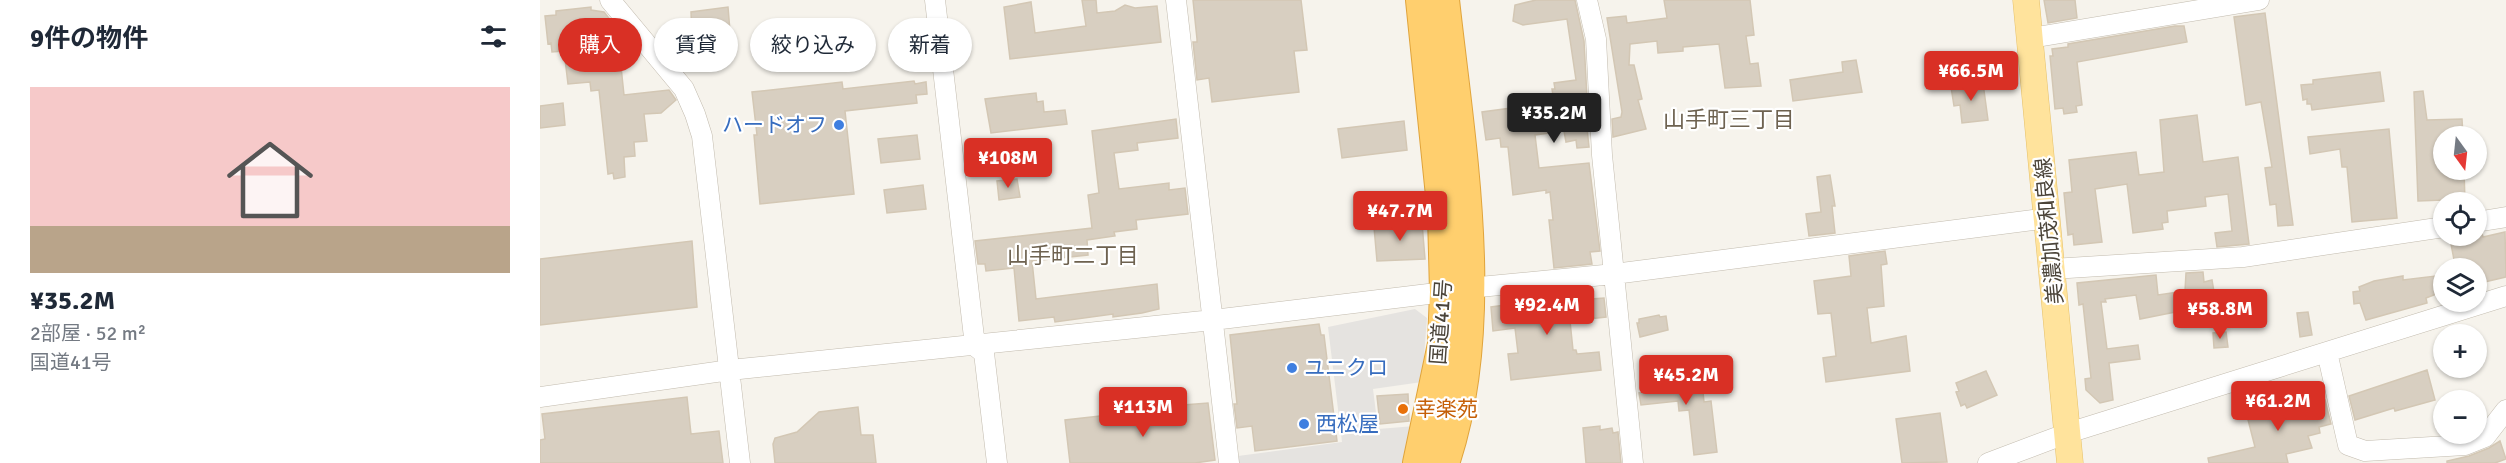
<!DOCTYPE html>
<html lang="ja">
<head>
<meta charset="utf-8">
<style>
	:root { --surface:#fff; --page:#f6f6f7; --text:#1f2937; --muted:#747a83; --accent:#d93025 }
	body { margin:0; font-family:Signika,"Noto Sans JP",sans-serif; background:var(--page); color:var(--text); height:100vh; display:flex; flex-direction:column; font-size:22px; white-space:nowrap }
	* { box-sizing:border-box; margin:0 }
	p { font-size:20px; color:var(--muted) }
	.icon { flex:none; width:33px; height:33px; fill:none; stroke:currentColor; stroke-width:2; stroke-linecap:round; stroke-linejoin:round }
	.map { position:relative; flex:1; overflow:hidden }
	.details { display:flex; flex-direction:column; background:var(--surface); width:540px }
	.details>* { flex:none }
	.guide { position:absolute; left:18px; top:18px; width:570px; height:54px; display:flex; gap:12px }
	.needle { width:39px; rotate:165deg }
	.fabs { position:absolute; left:1893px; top:126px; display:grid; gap:12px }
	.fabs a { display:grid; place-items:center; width:54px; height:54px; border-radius:50%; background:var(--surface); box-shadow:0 2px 4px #0004; font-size:30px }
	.price { position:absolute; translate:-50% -51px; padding:0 14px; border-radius:6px; background:var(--accent); color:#fff; font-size:20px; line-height:39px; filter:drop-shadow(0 2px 3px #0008) }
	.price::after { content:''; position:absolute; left:50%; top:36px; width:18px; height:14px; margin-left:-9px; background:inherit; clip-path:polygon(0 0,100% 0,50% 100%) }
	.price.selected { background:#222; color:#fff }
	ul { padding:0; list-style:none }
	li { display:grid; align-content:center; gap:12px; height:318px; padding:0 30px }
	li span { display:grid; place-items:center; height:186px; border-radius:0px; color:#555 }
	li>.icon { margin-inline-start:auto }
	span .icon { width:108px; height:108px; fill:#fffc; stroke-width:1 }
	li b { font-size:26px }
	h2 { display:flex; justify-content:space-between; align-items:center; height:72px; padding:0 30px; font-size:26px }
	.chip { padding:0 21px; border-radius:27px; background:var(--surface); box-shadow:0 2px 4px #0004; font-size:21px; line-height:54px }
	.chip.selected { background:var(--accent); color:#fff }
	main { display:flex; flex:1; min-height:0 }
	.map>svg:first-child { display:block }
	.parking { fill:#e5e3e0 }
	.building { fill:#d8cfc1; stroke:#d3c7b4; stroke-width:1.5 }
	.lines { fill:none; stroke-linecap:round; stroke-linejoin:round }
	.minor-casing { stroke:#c2bbae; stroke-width:21 }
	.major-casing { stroke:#e6c16a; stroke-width:27 }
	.highway-casing { stroke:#e0a43c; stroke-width:32 }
	.minor { stroke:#fff; stroke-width:20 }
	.major { stroke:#ffe39c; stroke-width:26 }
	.highway { stroke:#ffcf6e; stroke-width:30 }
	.shop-dot { fill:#3f7fe0; stroke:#fff; stroke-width:2 }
	.food-dot { fill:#e8710a; stroke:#fff; stroke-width:2 }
	.labels { text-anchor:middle; stroke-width:4.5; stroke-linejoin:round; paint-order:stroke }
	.shop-label { font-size:21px; fill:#366cbe; stroke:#fff; text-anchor:start }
	.street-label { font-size:21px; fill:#4b4439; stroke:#fff }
	.food-label { font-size:21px; fill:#c56008; stroke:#fff; text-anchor:start }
	.neighbourhood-label { font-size:22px; fill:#6e6250; stroke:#fff }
</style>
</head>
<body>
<main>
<section class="details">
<h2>9件の物件<svg class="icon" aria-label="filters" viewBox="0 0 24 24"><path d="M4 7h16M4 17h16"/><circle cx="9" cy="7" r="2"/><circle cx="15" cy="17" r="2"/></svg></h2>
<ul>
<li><span style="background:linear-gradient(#f6c9c9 75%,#b9a48a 0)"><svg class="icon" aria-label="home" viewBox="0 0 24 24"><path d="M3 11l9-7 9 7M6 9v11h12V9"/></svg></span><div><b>¥35.2M</b><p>2部屋 · 52 m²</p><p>国道41号</p></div></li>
</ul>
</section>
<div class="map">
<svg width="1966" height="463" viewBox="0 0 1966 463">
	<rect width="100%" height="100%" fill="#f6f3ec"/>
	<path class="parking" d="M 875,309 L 887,318 L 882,382 L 833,389 L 838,429 L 875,426 L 868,463 L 699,463 L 698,456 L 802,442 L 788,327 Z"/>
	<path class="building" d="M 542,0 L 556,0 L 557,13 L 575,11 L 585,5 L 595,8 L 617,6 L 621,42 L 470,59 L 464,7 L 491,2 L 495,33 L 546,26 Z
		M 653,0 L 761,0 L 767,50 L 754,51 L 759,92 L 672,102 L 669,78 L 657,80 L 653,42 L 657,42 L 657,39 Z
		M 996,0 L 1035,0 L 1044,41 L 1047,98 L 1044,100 L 1049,147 L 1037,148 L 1036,140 L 1026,142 L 1024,131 L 995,135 L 999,168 L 1049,163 L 1060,251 L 1050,252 L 1052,264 L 1014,268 L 1009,220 L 1013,220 L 1010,192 L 1006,193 L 1006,190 L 973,195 L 968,147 L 961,147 L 960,138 L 946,140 L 942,112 L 1014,102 L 1012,89 L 1015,89 L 1014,83 L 1036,80 L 1027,19 L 983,25 L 973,21 L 975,5 Z
		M 1124,0 L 1210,0 L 1214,35 L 1206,36 L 1210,64 L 1218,63 L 1221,86 L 1185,88 L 1179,44 L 1143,47 L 1143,51 L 1118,53 L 1117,41 L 1090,44 L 1089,65 L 1094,65 L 1102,99 L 1098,100 L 1106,129 L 1073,137 L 1072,119 L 1081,117 L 1082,112 L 1067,18 L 1086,16 L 1087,23 L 1127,18 Z
		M 1504,0 L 1535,0 L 1537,18 L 1508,23 Z
		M 51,7 L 51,10 L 64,12 L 72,22 L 72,35 L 59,36 L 61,59 L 80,57 L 84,95 L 129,90 L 136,100 L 121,113 L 104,114 L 107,141 L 94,142 L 95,156 L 84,157 L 85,177 L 74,179 L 73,173 L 68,174 L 59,90 L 51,91 L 50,82 L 28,84 L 24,51 L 12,52 L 11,43 L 8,44 L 5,16 L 16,15 L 16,11 Z
		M 188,7 L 190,31 L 152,36 L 151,12 Z
		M 1725,13 L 1753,225 L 1738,226 L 1736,204 L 1730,205 L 1725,168 L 1732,167 L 1721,102 L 1706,105 L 1694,17 Z
		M 1635,26 L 1644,26 L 1647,42 L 1537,62 L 1542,105 L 1536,106 L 1537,112 L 1524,114 L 1523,108 L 1515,109 L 1510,56 L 1513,56 L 1512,49 L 1528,47 L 1528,44 Z
		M 1316,60 L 1322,92 L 1253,101 L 1250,80 L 1303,72 L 1302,62 Z
		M 1840,72 L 1844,101 L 1772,110 L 1771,104 L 1767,104 L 1767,99 L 1763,100 L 1761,85 L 1773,84 L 1773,80 Z
		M 374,81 L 375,84 L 386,82 L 387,94 L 376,95 L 377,103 L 305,111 L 314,194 L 220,204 L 214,135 L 217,135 L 212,92 L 302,82 L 303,89 Z
		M 1443,83 L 1448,120 L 1422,123 L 1420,105 L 1414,106 L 1411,87 Z
		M 1883,91 L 1887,120 L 1922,119 L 1923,136 L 1904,136 L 1904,170 L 1924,170 L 1925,202 L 1904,202 L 1904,200 L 1878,201 L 1874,92 Z
		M 496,93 L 497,102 L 503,101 L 504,112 L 525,110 L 527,124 L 451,133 L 445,99 Z
		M 23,103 L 25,125 L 0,128 L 0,106 Z
		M 1657,115 L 1663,162 L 1698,157 L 1709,244 L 1677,247 L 1675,233 L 1692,231 L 1688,194 L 1665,197 L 1666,206 L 1627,211 L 1628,222 L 1622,223 L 1623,229 L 1593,233 L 1587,184 L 1555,189 L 1562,242 L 1534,245 L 1533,234 L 1528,235 L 1524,193 L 1532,192 L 1529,160 L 1596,152 L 1599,175 L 1624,172 L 1620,120 Z
		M 636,119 L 638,138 L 597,143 L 598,150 L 574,153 L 579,189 L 629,183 L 629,190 L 645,188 L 648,214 L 596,220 L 597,229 L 574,232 L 575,236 L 547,240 L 548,255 L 492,261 L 496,299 L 617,284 L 619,309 L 602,313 L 573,317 L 573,314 L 515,322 L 514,317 L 479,321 L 474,268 L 446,271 L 445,264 L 438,264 L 435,241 L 552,228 L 548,195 L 559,193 L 552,131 Z
		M 864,121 L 867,150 L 802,158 L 798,129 Z
		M 1849,129 L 1857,218 L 1812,222 L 1807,167 L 1802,167 L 1800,149 L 1770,154 L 1768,137 Z
		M 377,135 L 380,159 L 341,163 L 338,139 Z
		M 1290,175 L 1295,206 L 1292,206 L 1295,233 L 1269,236 L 1266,214 L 1281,212 L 1277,177 Z
		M 477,179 L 480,197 L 459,200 L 457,181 Z
		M 383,185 L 386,209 L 347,213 L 344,190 Z
		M 882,223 L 885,259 L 837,261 L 834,227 Z
		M 1965,232 L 1966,277 L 1936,284 L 1936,268 L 1925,268 L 1924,264 L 1915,265 L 1911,244 L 1919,242 L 1918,238 L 1942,233 L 1943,237 Z
		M 152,241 L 157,307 L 0,325 L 0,259 Z
		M 1345,251 L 1347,264 L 1341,265 L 1344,306 L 1327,308 L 1331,343 L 1366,336 L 1370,371 L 1286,382 L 1283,358 L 1296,356 L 1291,313 L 1278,314 L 1274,281 L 1311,276 L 1309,256 Z
		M 1663,272 L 1664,282 L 1672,280 L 1676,304 L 1600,319 L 1596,295 L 1565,299 L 1566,302 L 1561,302 L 1567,349 L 1598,345 L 1600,359 L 1569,363 L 1573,400 L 1560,403 L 1546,390 L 1545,379 L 1551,378 L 1543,304 L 1539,305 L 1537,283 L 1616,275 L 1618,295 L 1645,291 L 1646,273 Z
		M 1904,275 L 1904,291 L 1886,298 L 1887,303 L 1826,320 L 1820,303 L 1814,304 L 1813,292 L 1820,291 L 1819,287 L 1834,281 L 1863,276 L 1863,280 Z
		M 1008,296 L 1009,302 L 1064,298 L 1066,317 L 1030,321 L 1033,350 L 1036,350 L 1037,354 L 1059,352 L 1061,370 L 971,380 L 968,354 L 978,353 L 975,328 L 953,331 L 951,307 L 973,304 L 973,302 L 978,300 Z
		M 1768,312 L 1772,335 L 1760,337 L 1757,313 Z
		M 1119,315 L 1120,317 L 1126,316 L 1128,330 L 1100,337 L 1097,323 L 1099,323 L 1099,319 Z
		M 779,324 L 781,335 L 784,335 L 797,441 L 715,451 L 712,426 L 697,428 L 694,404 L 697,404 L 690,335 Z
		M 1686,332 L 1688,347 L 1674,348 L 1673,333 Z
		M 1887,370 L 1895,400 L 1855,411 L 1854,408 L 1815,420 L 1809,396 Z
		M 1446,371 L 1457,395 L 1427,408 L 1425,404 L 1421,406 L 1416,392 L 1419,391 L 1416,383 Z
		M 1161,372 L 1164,402 L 1171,401 L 1177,452 L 1154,455 L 1149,410 L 1139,411 L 1138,401 L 1101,405 L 1099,393 L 1106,392 L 1104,379 Z
		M 868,394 L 869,421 L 840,424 L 837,396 Z
		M 147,397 L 151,434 L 179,431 L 183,463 L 0,463 L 0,440 L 5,439 L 2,414 Z
		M 1734,397 L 1737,411 L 1785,400 L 1791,424 L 1779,427 L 1780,433 L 1768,436 L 1772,448 L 1746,454 L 1748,463 L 1669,463 L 1668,458 L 1715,447 L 1704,404 Z
		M 668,403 L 675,460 L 655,463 L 530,463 L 525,420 L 569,415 L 578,421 L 637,413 L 643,405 Z
		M 318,407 L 321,435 L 333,435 L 336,463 L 235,463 L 233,444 L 235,438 L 257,432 L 279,412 Z
		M 1400,413 L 1407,462 L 1362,463 L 1356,419 Z
		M 1060,426 L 1060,430 L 1072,428 L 1073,433 L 1078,432 L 1081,463 L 1046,463 L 1043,428 Z
		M 1960,441 L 1966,459 L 1955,463 L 1907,463 L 1907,461 L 1929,456 L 1949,448 Z"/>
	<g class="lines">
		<defs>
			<path id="minor" d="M 70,0 L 144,89 L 155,114 L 162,136 L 200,463
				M 395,0 L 435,346 L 444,353 L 457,463
				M 636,0 L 689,463
				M 1047,0 L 1056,39 L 1062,155 L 1093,463
				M 1491,38 L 1719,0
				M 1936,222 L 1966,217
				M 1512,269 L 1703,257 L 1904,227
				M 929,288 L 1074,274 L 1508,218
				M 1787,352 L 1808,445 L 1825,451 L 1925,445 L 1945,437 L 1966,410
				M 0,397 L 190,370 L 673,320 L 905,292
				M 1448,463 L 1528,433 L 1966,296"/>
			<path id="major" d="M 1486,0 L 1530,463"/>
			<path id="highway" d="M 878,463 L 903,344 L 905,292 L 903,215 L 881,0
				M 904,463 C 952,321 920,146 904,0"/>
		</defs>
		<use href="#minor" class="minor-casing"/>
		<use href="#major" class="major-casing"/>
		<use href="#highway" class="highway-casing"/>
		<use href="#minor" class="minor"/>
		<use href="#major" class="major"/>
		<use href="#highway" class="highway"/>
	</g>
	<g class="shop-dot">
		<circle cx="299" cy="125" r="6"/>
		<circle cx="752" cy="368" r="6"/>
		<circle cx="764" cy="424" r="6"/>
	</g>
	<circle class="food-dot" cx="863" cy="409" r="6"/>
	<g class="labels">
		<g class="shop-label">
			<text x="287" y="132" text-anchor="end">ハードオフ</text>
			<text x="764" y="375">ユニクロ</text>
			<text x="776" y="431">西松屋</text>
		</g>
		<g class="street-label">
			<text transform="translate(1509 231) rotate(-95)" y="7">美濃加茂和良線</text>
			<text transform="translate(901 322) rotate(-86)" y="7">国道41号</text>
		</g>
		<g class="food-label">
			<text x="875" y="416">幸楽苑</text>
		</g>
		<g class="neighbourhood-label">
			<text x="1189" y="127">山手町三丁目</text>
			<text x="533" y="263">山手町二丁目</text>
		</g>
	</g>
</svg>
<div class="fabs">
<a><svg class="needle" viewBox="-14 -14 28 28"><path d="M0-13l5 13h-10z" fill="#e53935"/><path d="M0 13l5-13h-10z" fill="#747a83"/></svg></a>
<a><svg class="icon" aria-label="locate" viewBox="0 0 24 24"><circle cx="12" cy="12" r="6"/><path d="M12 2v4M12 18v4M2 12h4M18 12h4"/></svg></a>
<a><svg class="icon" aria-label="layers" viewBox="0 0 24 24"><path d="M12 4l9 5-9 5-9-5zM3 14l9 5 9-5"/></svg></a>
<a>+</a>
<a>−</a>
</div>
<b class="price" style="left:1431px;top:102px">¥66.5M</b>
<b class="price selected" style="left:1014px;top:144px">¥35.2M</b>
<b class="price" style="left:468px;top:189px">¥108M</b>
<b class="price" style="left:860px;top:242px">¥47.7M</b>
<b class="price" style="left:1007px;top:336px">¥92.4M</b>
<b class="price" style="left:1680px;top:340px">¥58.8M</b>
<b class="price" style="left:1146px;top:406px">¥45.2M</b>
<b class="price" style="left:1738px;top:432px">¥61.2M</b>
<b class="price" style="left:603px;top:438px">¥113M</b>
<div class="guide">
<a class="chip selected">購入</a>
<a class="chip">賃貸</a>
<a class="chip">絞り込み</a>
<a class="chip">新着</a>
</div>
</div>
</main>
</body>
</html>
